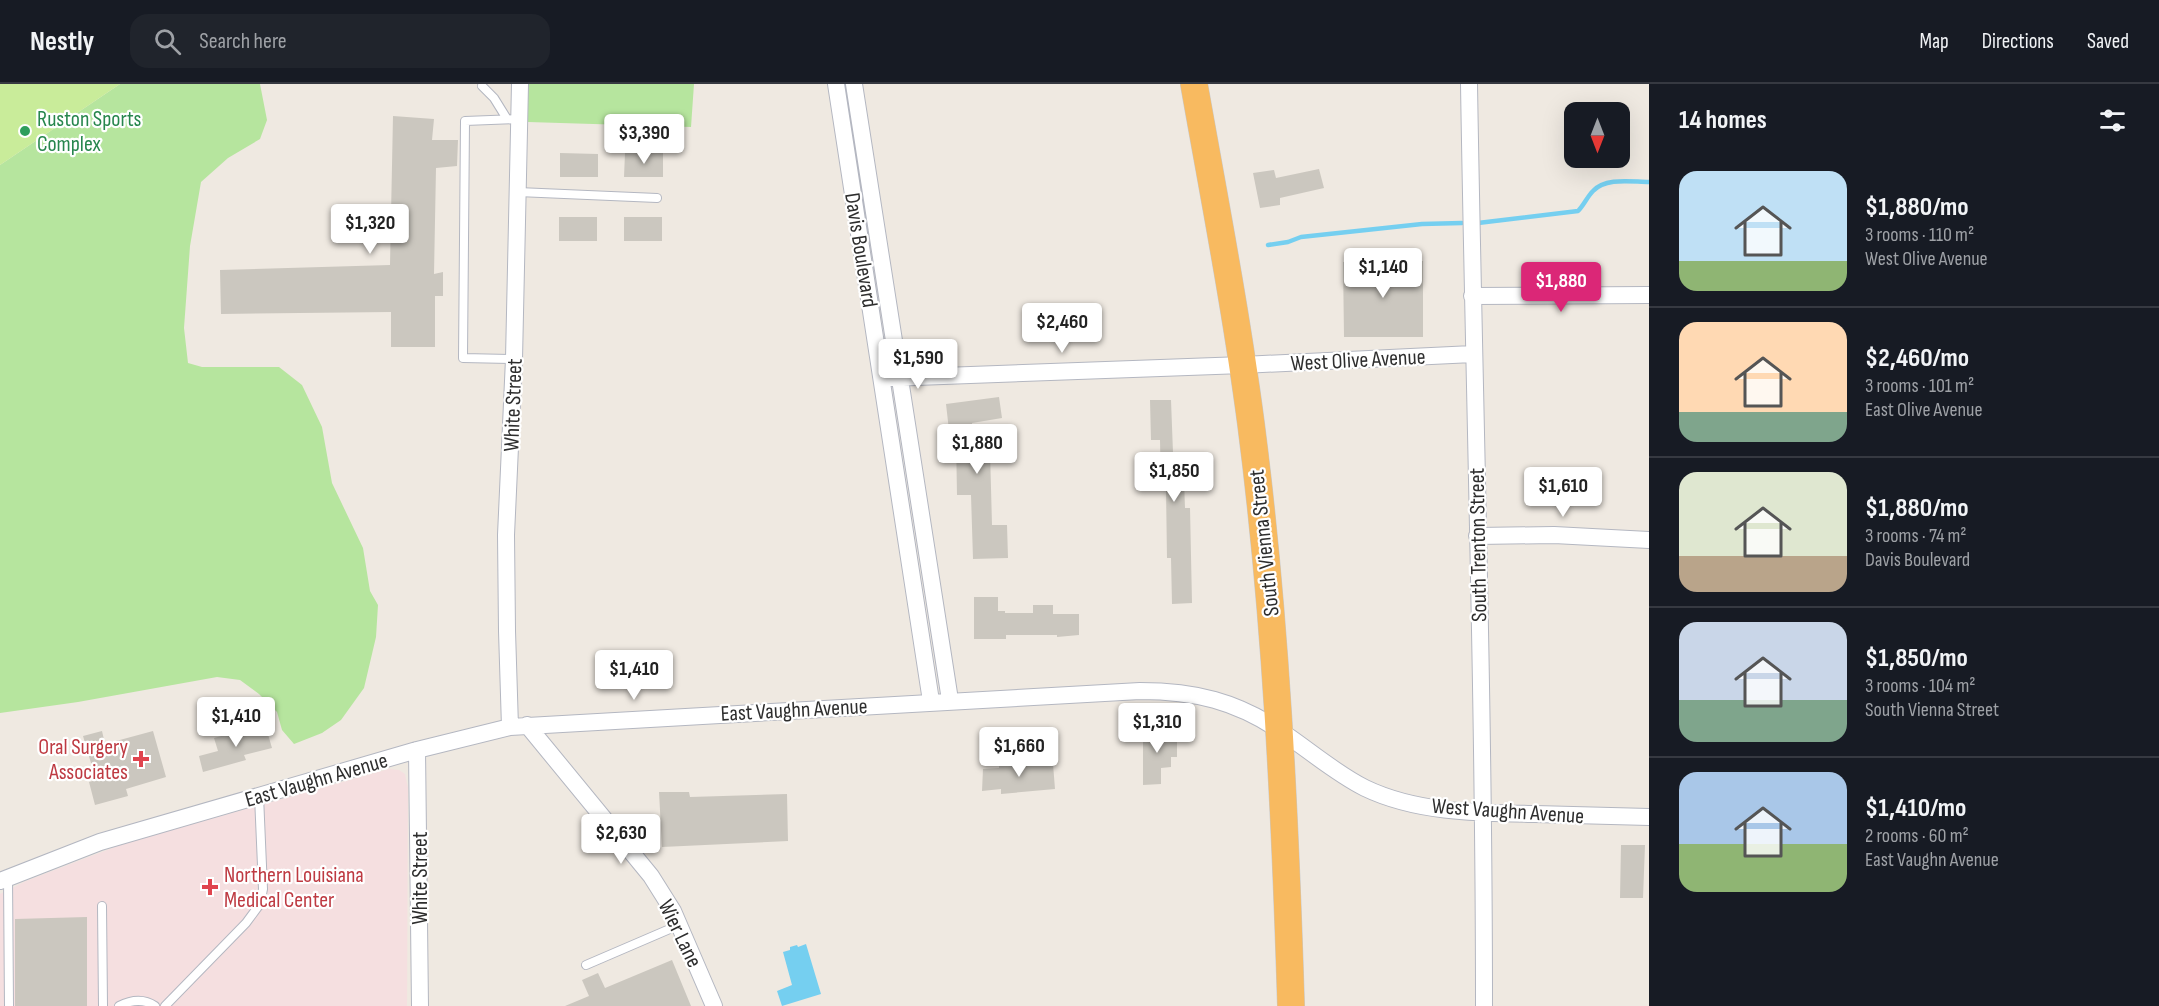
<!DOCTYPE html>
<html lang="en">
<head>
<meta charset="utf-8">
<style>
	:root { --surface:#171b24; --page:#20242c; --text:#f1f3f6; --muted:#9ea1a6; --line:#363941; --accent:#db2777 }
	body { margin:0; font-family:"Sofia Sans Condensed",sans-serif; background:var(--page); color:var(--text); height:100vh; display:flex; flex-direction:column; font-size:22px; white-space:nowrap }
	* { box-sizing:border-box; margin:0 }
	p { font-size:20px; color:var(--muted) }
	.icon { flex:none; width:33px; height:33px; fill:none; stroke:currentColor; stroke-width:2; stroke-linecap:round; stroke-linejoin:round }
	.map { position:relative; flex:1; overflow:hidden }
	.panel { display:flex; flex-direction:column; background:var(--surface); width:510px }
	.panel>* { flex:none }
	.needle { width:39px; rotate:180deg }
	.tools { position:absolute; left:1564px; top:18px; display:grid; gap:12px }
	.tools a { display:grid; place-items:center; width:66px; height:66px; border-radius:12px; background:var(--surface); box-shadow:0 6px 24px #0002; font-size:30px }
	.price { position:absolute; translate:-50% -51px; padding:0 14px; border-radius:6px; background:#fff; color:#222; font-size:20px; line-height:39px; filter:drop-shadow(0 2px 3px #0008) }
	.price::after { content:''; position:absolute; left:50%; top:36px; width:18px; height:14px; margin-left:-9px; background:inherit; clip-path:polygon(0 0,100% 0,50% 100%) }
	.price.current { background:var(--accent); color:#fff }
	ul { padding:0; list-style:none }
	li { display:flex; align-items:center; gap:18px; height:150px; padding:0 30px }
	li+li { border-top:2px solid var(--line) }
	li span { display:grid; place-items:center; flex:none; width:168px; height:120px; border-radius:18px; color:#555 }
	li>.icon { margin-inline-start:auto }
	span .icon { width:72px; height:72px; fill:#fffc; stroke-width:1 }
	li b { font-size:26px }
	h2 { display:flex; justify-content:space-between; align-items:center; height:72px; padding:0 30px; font-size:26px }
	header { display:flex; align-items:center; gap:36px; box-sizing:border-box; height:84px; padding:0 30px; background:var(--surface); border-bottom:2px solid var(--line) }
	header strong { font-size:28px }
	nav { display:flex; gap:33px; margin-inline-start:auto; font-size:21px }
	.search { width:420px; height:54px; background:var(--page); display:flex; align-items:center; gap:15px; box-sizing:border-box; padding:0 21px; border-radius:18px; color:var(--muted); font-size:22px }
	main { display:flex; flex:1; min-height:0 }
	.map>svg:first-child { display:block }
	.medical { fill:#f5dfe0 }
	.green { fill:#b6e59e }
	.pitch { fill:#c9ec9a }
	.water { fill:#75cff0 }
	.lines { fill:none; stroke-linecap:round; stroke-linejoin:round }
	.stream { stroke:#75cff0; stroke-width:4.5 }
	.building { fill:#cbc7bf }
	.service-casing { stroke:#b4b7c1; stroke-width:10 }
	.minor-casing { stroke:#b4b7c1; stroke-width:18 }
	.trunk-casing { stroke:#c9c9c9; stroke-width:28 }
	.service { stroke:#fff; stroke-width:8 }
	.minor { stroke:#fff; stroke-width:16 }
	.trunk { stroke:#f8ba60; stroke-width:27 }
	.leisure-dot { fill:#2e9e5b; stroke:#fff; stroke-width:2 }
	.health-dot { fill:#e0444e; stroke:#fff; stroke-width:2 }
	.labels { text-anchor:middle; stroke-width:4.5; stroke-linejoin:round; paint-order:stroke }
	.leisure-label { font-size:22px; fill:#27864d; stroke:#fff; text-anchor:start }
	.street-label { font-size:22px; fill:#2e2e2e; stroke:#fff }
	.health-label { font-size:22px; fill:#be3a42; stroke:#fff; text-anchor:end }
</style>
</head>
<body>
<header>
<strong>Nestly</strong>
<div class="search"><svg class="icon" aria-label="search" viewBox="0 0 24 24"><circle cx="10" cy="10" r="6"/><path d="M15 15l6 6"/></svg>Search here</div>
<nav><a>Map</a><a>Directions</a><a>Saved</a></nav>
</header>
<main>
<div class="map">
<svg width="1649" height="922" viewBox="0 0 1649 922">
	<rect width="100%" height="100%" fill="#efe9e1"/>
	<path class="medical" d="M 389,685 L 399,686 L 405,690 L 408,704 L 407,922 L 0,922 L 0,810 L 26,797 L 128,758 Z"/>
	<path class="green" d="M 120,0 L 260,0 L 267,36 L 260,55 L 228,74 L 201,98 L 190,162 L 184,244 L 188,279 L 202,283 L 279,283 L 302,301 L 322,343 L 332,399 L 363,464 L 370,507 L 378,521 L 376,553 L 364,604 L 341,636 L 322,649 L 294,660 L 282,646 L 277,628 L 259,610 L 240,596 L 217,593 L 78,618 L 0,629 L 0,81 Z
		M 528,0 L 694,0 L 691,43 L 528,38 Z"/>
	<path class="pitch" d="M 0,0 L 120,0 L 0,81 Z"/>
	<path class="water" d="M 806,860 L 821,910 L 782,922 L 777,907 L 792,901 L 783,868 L 790,866 L 790,863 L 797,861 L 798,863 Z"/>
	<g class="lines">
		<path class="stream" d="M 1478,139 L 1578,127 C 1584,121 1587,113 1593,107 C 1606,93 1632,98 1649,98
			M 1268,161 L 1288,158 L 1301,153 L 1422,140 L 1462,139"/>
	</g>
	<path class="building" d="M 393,32 L 434,35 L 432,56 L 458,56 L 457,82 L 436,84 L 434,190 L 443,188 L 443,212 L 435,212 L 435,263 L 391,263 L 391,228 L 221,230 L 220,186 L 390,181 Z
		M 560,69 L 598,70 L 598,93 L 560,93 Z
		M 625,69 L 663,69 L 663,93 L 624,93 Z
		M 1319,85 L 1324,104 L 1280,114 L 1280,121 L 1260,124 L 1253,89 L 1274,86 L 1276,94 Z
		M 559,133 L 597,133 L 597,157 L 559,157 Z
		M 624,133 L 662,133 L 662,157 L 624,157 Z
		M 1401,177 L 1423,177 L 1423,253 L 1344,253 L 1343,178 Z
		M 999,313 L 1002,334 L 972,339 L 976,367 L 990,367 L 992,441 L 1007,441 L 1008,474 L 973,475 L 971,411 L 957,411 L 956,354 L 950,355 L 946,320 Z
		M 1150,316 L 1171,316 L 1173,369 L 1183,369 L 1185,424 L 1190,424 L 1192,519 L 1172,520 L 1171,474 L 1167,474 L 1166,405 L 1161,405 L 1160,356 L 1151,356 Z
		M 974,513 L 998,513 L 998,527 L 1005,527 L 1005,529 L 1033,529 L 1033,521 L 1053,521 L 1053,530 L 1079,530 L 1079,551 L 1057,553 L 1057,551 L 1006,551 L 1006,555 L 974,555 Z
		M 265,640 L 272,664 L 244,671 L 246,676 L 203,688 L 199,672 L 218,667 L 214,654 Z
		M 1170,644 L 1170,657 L 1177,657 L 1177,673 L 1171,673 L 1171,683 L 1161,684 L 1161,700 L 1143,701 L 1143,645 Z
		M 102,647 L 105,660 L 153,647 L 166,693 L 126,705 L 128,712 L 95,721 L 89,698 L 96,696 L 83,652 Z
		M 1053,680 L 1055,705 L 1001,710 L 1001,705 L 982,707 L 983,685 L 999,684 L 999,681 Z
		M 659,708 L 689,708 L 690,713 L 787,710 L 788,757 L 662,763 Z
		M 1621,761 L 1645,761 L 1643,814 L 1620,814 Z
		M 87,833 L 87,922 L 15,922 L 15,835 Z
		M 672,876 L 691,922 L 565,922 L 589,912 L 582,896 L 598,889 L 605,904 Z"/>
	<g class="lines">
		<defs>
			<path id="service" d="M 482,2 L 494,14 L 507,35
				M 518,108 L 657,114
				M 514,275 L 463,274 L 465,37 L 519,35
				M 8,794 L 9,922
				M 102,822 L 103,922
				M 586,881 L 679,841
				M 119,922 C 131,916 143,914 155,922
				M 165,922 L 246,839 L 260,820 L 263,805 L 259,712"/>
			<path id="minor" d="M 836,0 L 931,617
				M 854,0 L 950,616
				M 1469,0 C 1474,307 1484,615 1484,922
				M 1472,212 L 1649,211
				M 889,294 L 1243,281 L 1473,270
				M 1477,452 L 1554,451 L 1649,456
				M 527,641 L 651,792 L 673,827 L 714,922
				M 510,643 L 507,547 L 506,451 L 514,275 L 520,0
				M 417,666 L 420,922
				M 0,797 L 100,758 L 417,666 L 510,643 L 1140,607 C 1195,607 1236,617 1282,648 C 1309,666 1335,689 1365,704 C 1417,729 1479,729 1535,730 C 1573,731 1611,732 1649,733"/>
			<path id="trunk" d="M 1194,0 C 1214,113 1236,226 1251,340 C 1276,533 1285,728 1291,922"/>
		</defs>
		<use href="#service" class="service-casing"/>
		<use href="#minor" class="minor-casing"/>
		<use href="#trunk" class="trunk-casing"/>
		<use href="#service" class="service"/>
		<use href="#minor" class="minor"/>
		<use href="#trunk" class="trunk"/>
	</g>
	<circle class="leisure-dot" cx="25" cy="47" r="6"/>
	<g class="health-dot">
		<path d="M138 666h6v6h6v6h-6v6h-6v-6h-6v-6h6z"/>
		<path d="M207 794h6v6h6v6h-6v6h-6v-6h-6v-6h6z"/>
	</g>
	<g class="labels">
		<g class="leisure-label">
			<text x="37" y="42">Ruston Sports<tspan x="37" dy="25">Complex</tspan></text>
		</g>
		<g class="street-label">
			<text transform="translate(862 166) rotate(81)" y="8">Davis Boulevard</text>
			<text transform="translate(1358 275) rotate(-3)" y="8">West Olive Avenue</text>
			<text transform="translate(512 321) rotate(-88)" y="8">White Street</text>
			<text transform="translate(1263 459) rotate(-96)" y="8">South Vienna Street</text>
			<text transform="translate(1477 461) rotate(-91)" y="8">South Trenton Street</text>
			<text transform="translate(794 625) rotate(-3)" y="8">East Vaughn Avenue</text>
			<text transform="translate(316 695) rotate(-16)" y="8">East Vaughn Avenue</text>
			<text transform="translate(1508 726) rotate(4)" y="8">West Vaughn Avenue</text>
			<text transform="translate(419 794) rotate(-90)" y="8">White Street</text>
			<text transform="translate(681 849) rotate(64)" y="8">Wier Lane</text>
		</g>
		<g class="health-label">
			<text x="128" y="670">Oral Surgery<tspan x="128" dy="25">Associates</tspan></text>
			<text x="224" y="798" text-anchor="start">Northern Louisiana<tspan x="224" dy="25">Medical Center</tspan></text>
		</g>
	</g>
</svg>
<div class="tools">
<a><svg class="needle" viewBox="-14 -14 28 28"><path d="M0-13l5 13h-10z" fill="#e53935"/><path d="M0 13l5-13h-10z" fill="#9ea1a6"/></svg></a>
</div>
<b class="price" style="left:644px;top:81px">$3,390</b>
<b class="price" style="left:370px;top:171px">$1,320</b>
<b class="price" style="left:1383px;top:215px">$1,140</b>
<b class="price current" style="left:1561px;top:229px">$1,880</b>
<b class="price" style="left:1062px;top:270px">$2,460</b>
<b class="price" style="left:918px;top:306px">$1,590</b>
<b class="price" style="left:977px;top:391px">$1,880</b>
<b class="price" style="left:1174px;top:419px">$1,850</b>
<b class="price" style="left:1563px;top:434px">$1,610</b>
<b class="price" style="left:634px;top:617px">$1,410</b>
<b class="price" style="left:236px;top:664px">$1,410</b>
<b class="price" style="left:1157px;top:670px">$1,310</b>
<b class="price" style="left:1019px;top:694px">$1,660</b>
<b class="price" style="left:621px;top:781px">$2,630</b>
</div>
<section class="panel">
<h2>14 homes<svg class="icon" aria-label="filters" viewBox="0 0 24 24"><path d="M4 7h16M4 17h16"/><circle cx="9" cy="7" r="2"/><circle cx="15" cy="17" r="2"/></svg></h2>
<ul>
<li><span style="background:linear-gradient(#bfe0f5 75%,#8fb573 0)"><svg class="icon" aria-label="home" viewBox="0 0 24 24"><path d="M3 11l9-7 9 7M6 9v11h12V9"/></svg></span><div><b>$1,880/mo</b><p>3 rooms · 110 m²</p><p>West Olive Avenue</p></div></li>
<li><span style="background:linear-gradient(#ffd9b3 75%,#7fa58c 0)"><svg class="icon" aria-label="home" viewBox="0 0 24 24"><path d="M3 11l9-7 9 7M6 9v11h12V9"/></svg></span><div><b>$2,460/mo</b><p>3 rooms · 101 m²</p><p>East Olive Avenue</p></div></li>
<li><span style="background:linear-gradient(#dfe7d0 70%,#b9a48a 0)"><svg class="icon" aria-label="home" viewBox="0 0 24 24"><path d="M3 11l9-7 9 7M6 9v11h12V9"/></svg></span><div><b>$1,880/mo</b><p>3 rooms · 74 m²</p><p>Davis Boulevard</p></div></li>
<li><span style="background:linear-gradient(#c9d6e8 65%,#7fa58c 0)"><svg class="icon" aria-label="home" viewBox="0 0 24 24"><path d="M3 11l9-7 9 7M6 9v11h12V9"/></svg></span><div><b>$1,850/mo</b><p>3 rooms · 104 m²</p><p>South Vienna Street</p></div></li>
<li><span style="background:linear-gradient(#a9c7e8 60%,#8fb573 0)"><svg class="icon" aria-label="home" viewBox="0 0 24 24"><path d="M3 11l9-7 9 7M6 9v11h12V9"/></svg></span><div><b>$1,410/mo</b><p>2 rooms · 60 m²</p><p>East Vaughn Avenue</p></div></li>
</ul>
</section>
</main>
</body>
</html>
